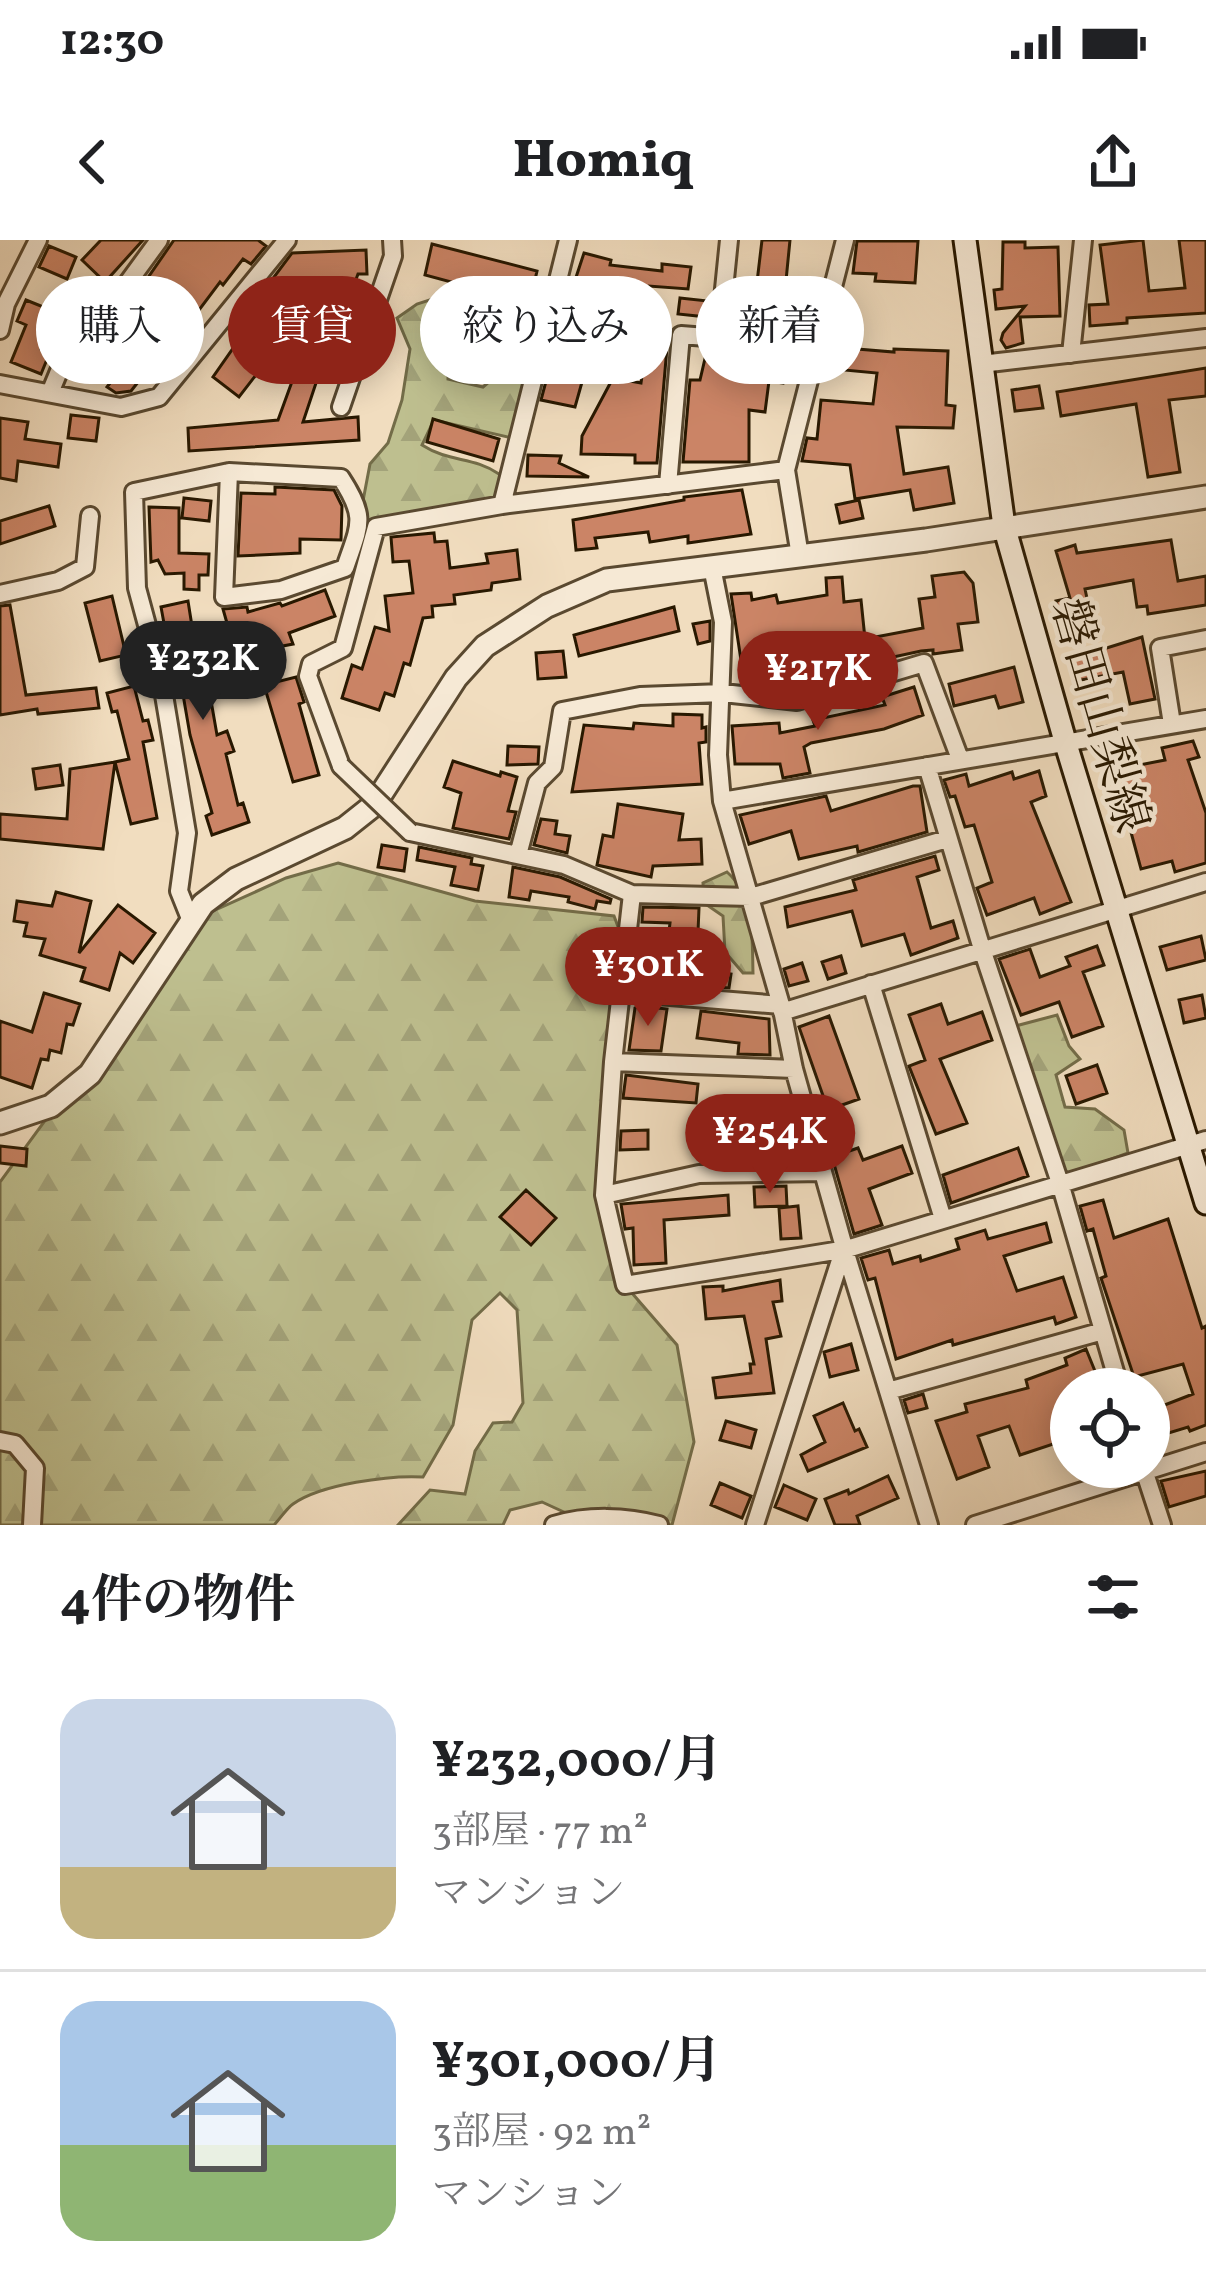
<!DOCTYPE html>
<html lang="ja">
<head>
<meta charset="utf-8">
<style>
	:root { --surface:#fff; --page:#f2f2f2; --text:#202124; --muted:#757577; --line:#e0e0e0; --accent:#8f2418 }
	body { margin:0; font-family:Vollkorn,"Noto Serif JP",serif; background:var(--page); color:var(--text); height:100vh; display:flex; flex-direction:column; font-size:45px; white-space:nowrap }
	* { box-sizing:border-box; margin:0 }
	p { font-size:39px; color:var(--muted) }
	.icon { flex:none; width:66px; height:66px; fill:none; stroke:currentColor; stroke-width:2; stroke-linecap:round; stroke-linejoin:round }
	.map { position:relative; height:1285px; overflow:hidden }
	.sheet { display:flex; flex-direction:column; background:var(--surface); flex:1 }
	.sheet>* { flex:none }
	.hud { position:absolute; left:36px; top:36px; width:1134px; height:108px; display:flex; gap:24px }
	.buttons { position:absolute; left:1050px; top:1128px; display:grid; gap:24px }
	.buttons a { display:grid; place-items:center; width:120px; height:120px; border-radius:50%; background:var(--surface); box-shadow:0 6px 30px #0003; font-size:60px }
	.price { position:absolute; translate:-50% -102px; padding:0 27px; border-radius:42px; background:var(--accent); color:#fff; font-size:39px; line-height:78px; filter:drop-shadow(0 3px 6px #0008) }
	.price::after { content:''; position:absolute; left:50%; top:72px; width:36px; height:27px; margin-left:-18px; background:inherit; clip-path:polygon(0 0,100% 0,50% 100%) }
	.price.active { background:#222; color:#fff }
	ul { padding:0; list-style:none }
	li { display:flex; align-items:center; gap:36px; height:300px; padding:0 60px }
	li+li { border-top:3px solid var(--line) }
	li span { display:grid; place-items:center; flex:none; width:336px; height:240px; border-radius:36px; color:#555 }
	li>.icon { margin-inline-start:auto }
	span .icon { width:144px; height:144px; fill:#fffc; stroke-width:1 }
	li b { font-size:51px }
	h2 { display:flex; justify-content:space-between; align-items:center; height:144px; padding:0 60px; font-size:51px }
	.chip { padding:0 42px; border-radius:54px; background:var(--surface); box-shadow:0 6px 30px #0003; font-size:42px; line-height:108px }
	.chip.active { background:var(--accent); color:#fff }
	.status { display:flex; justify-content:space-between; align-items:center; height:84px; padding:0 60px; background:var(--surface); direction:ltr }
	.status svg { height:33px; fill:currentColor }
	header { display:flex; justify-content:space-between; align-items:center; height:156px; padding:0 60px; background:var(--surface); font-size:54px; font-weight:800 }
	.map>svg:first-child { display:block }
	.forest { fill:url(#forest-firs); stroke:#736c48; stroke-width:3 }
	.building { fill:#cb8466; stroke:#281800; stroke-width:3 }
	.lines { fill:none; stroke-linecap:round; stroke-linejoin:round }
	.minor-casing { stroke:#5a4930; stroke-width:22 }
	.tertiary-casing { stroke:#5a4930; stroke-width:27 }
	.secondary-casing { stroke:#281800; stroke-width:27 }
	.minor { stroke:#f6e9d5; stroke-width:16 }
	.tertiary { stroke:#f6e9d5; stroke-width:21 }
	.secondary { stroke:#f6e9d5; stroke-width:21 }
	.minor-bridge-casing { stroke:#5a4930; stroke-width:22; stroke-linecap:butt }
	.minor-bridge { stroke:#f6e9d5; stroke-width:16 }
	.labels { text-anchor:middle; stroke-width:9; stroke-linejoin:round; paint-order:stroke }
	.street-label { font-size:48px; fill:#281800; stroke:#f6e9d5 }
</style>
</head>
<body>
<div class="status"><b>12:30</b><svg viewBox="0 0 49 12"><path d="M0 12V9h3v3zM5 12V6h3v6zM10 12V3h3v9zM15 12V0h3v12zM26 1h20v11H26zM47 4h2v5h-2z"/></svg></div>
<header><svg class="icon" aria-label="back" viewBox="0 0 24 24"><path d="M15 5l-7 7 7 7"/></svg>Homiq<svg class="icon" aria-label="share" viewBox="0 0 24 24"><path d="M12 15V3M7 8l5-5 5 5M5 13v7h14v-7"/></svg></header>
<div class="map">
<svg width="1206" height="1285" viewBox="0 0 1206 1285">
	<defs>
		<pattern id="forest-firs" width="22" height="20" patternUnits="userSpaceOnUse" patternTransform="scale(3)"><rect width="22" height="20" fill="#bebf8f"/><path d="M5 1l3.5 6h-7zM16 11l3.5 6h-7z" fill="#a3a37a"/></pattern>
	</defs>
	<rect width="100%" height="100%" fill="#f1ddbf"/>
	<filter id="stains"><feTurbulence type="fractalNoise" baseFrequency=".00167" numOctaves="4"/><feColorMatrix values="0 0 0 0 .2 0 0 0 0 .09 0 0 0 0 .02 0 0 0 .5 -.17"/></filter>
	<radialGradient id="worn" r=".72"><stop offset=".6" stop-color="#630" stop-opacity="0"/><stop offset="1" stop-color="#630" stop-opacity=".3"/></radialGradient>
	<path class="forest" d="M 448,54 L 448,139 L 483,147 L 497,135 L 515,103 L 528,103 L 533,113 L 512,198 L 434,180 L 422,205 C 450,223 473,216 499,234 L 506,252 L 502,265 L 359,282 L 370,224 L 388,203 L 402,160 L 410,109 L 397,78 L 417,64 Z
		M 338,623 L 475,661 L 614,676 L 626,708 L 604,955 L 625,1045 L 677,1105 L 694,1202 L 672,1285 L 577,1278 L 542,1262 L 510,1270 L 503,1285 L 398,1285 L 430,1250 L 465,1254 L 475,1211 L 493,1183 L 512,1182 L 523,1163 L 517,1070 L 500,1053 L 472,1080 L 453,1185 L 423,1237 C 390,1235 321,1244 293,1264 C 286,1269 280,1279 274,1285 L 0,1285 L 0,942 L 191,681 L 286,638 Z
		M 727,632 C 755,657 752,697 753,733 L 743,733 L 725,712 L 723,676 L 704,663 L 703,643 Z
		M 1057,775 L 1069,806 L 1080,819 L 1056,835 L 1065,867 L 1095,869 L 1124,890 L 1128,913 L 1058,939 L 1008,788 Z"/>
	<path class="building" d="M 101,0 L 143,0 L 105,42 L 82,20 Z
		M 174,0 L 258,0 L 266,6 L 251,24 L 243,19 L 223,45 L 220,42 L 157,126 L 153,123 L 131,151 L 116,153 L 107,147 L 120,130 L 97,111 Z
		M 762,0 L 790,0 L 784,61 L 805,63 L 803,86 L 742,80 L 744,57 L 755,59 Z
		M 1143,0 L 1149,51 L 1185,48 L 1179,0 L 1206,0 L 1206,73 L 1127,78 L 1127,83 L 1090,86 L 1089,65 L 1108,64 L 1100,5 Z
		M 857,1 L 918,1 L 915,43 L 875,41 L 876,34 L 853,33 Z
		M 1003,2 L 1025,2 L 1025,8 L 1058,7 L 1060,76 L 1020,77 L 1023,103 L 1006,108 L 1001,100 L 1003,93 L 1025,66 L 996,69 L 994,50 L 1002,49 Z
		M 432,4 L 537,31 L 532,53 L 500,45 L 484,106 L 492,108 L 486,130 L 459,123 L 469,82 L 461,80 L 470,47 L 425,35 Z
		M 49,6 L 76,17 L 67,39 L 39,27 Z
		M 366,10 L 367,34 L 358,34 L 345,69 L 341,68 L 303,182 L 358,177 L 359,200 L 189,211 L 188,188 L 278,180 L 329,40 L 239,157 L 213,137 L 271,54 L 265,49 L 292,13 Z
		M 584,13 L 611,20 L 610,25 L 662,31 L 662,24 L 691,27 L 688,49 L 649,46 L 643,70 L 634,69 L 631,85 L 639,87 L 636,103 L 560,86 Z
		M 680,58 L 708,61 L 707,77 L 678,74 Z
		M 26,60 L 56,72 L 41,109 L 50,112 L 41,134 L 11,122 L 26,85 L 17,81 Z
		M 648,93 L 668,96 L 657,223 L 635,223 L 635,215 L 581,214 L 582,196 L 613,138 L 641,143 Z
		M 845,108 L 894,112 L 894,109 L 948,111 L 946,165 L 955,166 L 953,188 L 897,187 L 904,234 L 948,227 L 954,263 L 914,270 L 910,250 L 855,259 L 850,225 L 802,221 L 807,198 L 817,199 L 821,160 L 873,164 L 877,133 L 844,130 Z
		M 707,110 L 786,122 L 783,143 L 769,141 L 765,172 L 749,170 L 749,222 L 683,222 L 690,140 L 700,140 Z
		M 550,126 L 584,135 L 575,167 L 541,160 Z
		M 1206,128 L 1206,156 L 1169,160 L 1180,232 L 1148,237 L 1136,164 L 1061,176 L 1057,152 Z
		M 1039,146 L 1043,168 L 1015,171 L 1012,150 Z
		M 71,175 L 99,178 L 96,201 L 68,198 Z
		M 0,178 L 28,182 L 25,199 L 61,204 L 58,227 L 18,221 L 16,241 L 0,238 Z
		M 433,179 L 499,199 L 493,221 L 427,202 Z
		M 528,215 L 561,216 L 559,223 L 589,237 L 527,236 Z
		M 275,247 L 334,250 L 342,266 L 341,300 L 300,299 L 300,313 L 238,316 L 241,253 L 275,254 Z
		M 742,250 L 751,294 L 688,303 L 688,296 L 650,302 L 648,292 L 595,298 L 597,308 L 576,310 L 573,280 L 684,260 L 684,257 Z
		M 184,258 L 211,261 L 209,281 L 182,278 Z
		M 859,260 L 863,278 L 840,283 L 836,265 Z
		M 49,266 L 55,286 L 0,304 L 0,281 Z
		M 149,267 L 179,268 L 179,313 L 209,314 L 208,335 L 199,335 L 199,350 L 184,349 L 184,333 L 165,334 L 158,320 L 151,322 Z
		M 434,293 L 435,302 L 447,301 L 450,328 L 488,323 L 486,314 L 517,310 L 520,339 L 492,343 L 491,350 L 454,355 L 455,364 L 432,366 L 433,377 L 423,378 L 410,425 L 404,423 L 394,456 L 385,453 L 379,470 L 342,458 L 352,425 L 362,429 L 375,387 L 389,391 L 385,356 L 413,353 L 409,321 L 393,322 L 391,297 Z
		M 1171,300 L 1178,341 L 1206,336 L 1206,365 L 1148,374 L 1147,366 L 1137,367 L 1133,340 L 1085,349 L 1091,377 L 1061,384 L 1056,361 L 1070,358 L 1056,311 L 1075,305 L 1077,313 Z
		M 964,332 L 973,343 L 978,382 L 958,384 L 962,410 L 933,414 L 933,410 L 921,411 L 879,420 L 874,425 L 744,440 L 731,354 L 751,353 L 752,360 L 776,355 L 778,363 L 827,355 L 826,338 L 842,337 L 844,362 L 861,360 L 865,399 L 923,388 L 919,359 L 935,357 L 932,336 Z
		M 325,350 L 335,376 L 289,393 L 293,404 L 251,412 L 250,406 L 243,408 L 240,399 L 232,401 L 223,369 L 247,367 L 248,372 L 280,363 L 282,366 Z
		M 112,356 L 126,415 L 100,421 L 85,363 Z
		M 188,361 L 203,456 L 210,455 L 217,495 L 227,491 L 234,511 L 226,514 L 238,565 L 243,563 L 249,582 L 212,595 L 206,576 L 212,573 L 190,495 L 180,437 L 174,438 L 161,367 Z
		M 10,365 L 26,455 L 96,448 L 99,468 L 38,474 L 37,469 L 0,475 L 0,366 Z
		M 674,367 L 679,391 L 579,416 L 574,395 Z
		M 710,381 L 710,401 L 698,404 L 693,384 Z
		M 1142,397 L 1155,459 L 1130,464 L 1123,432 L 1076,441 L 1071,419 Z
		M 563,411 L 566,437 L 538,439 L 536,413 Z
		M 1014,427 L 1023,462 L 999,468 L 995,456 L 954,466 L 949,444 Z
		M 296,437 L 304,462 L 299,464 L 319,535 L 293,542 L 264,445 Z
		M 134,446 L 143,481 L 148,480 L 153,500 L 143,502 L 157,578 L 131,584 L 115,522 L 129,519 L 117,471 L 112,472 L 107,453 Z
		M 914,447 L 923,475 L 884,489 L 811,503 L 804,507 L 810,533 L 783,538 L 780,524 L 735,524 L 732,486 L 779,483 L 780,493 L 815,486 L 813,480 L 885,465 L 882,457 Z
		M 673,474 L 702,475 L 702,488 L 706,487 L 706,502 L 699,503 L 702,544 L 572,552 L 584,485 L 633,489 L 634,483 L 673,486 Z
		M 1193,501 L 1199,517 L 1188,520 L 1206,573 L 1206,623 L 1175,632 L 1172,621 L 1141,629 L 1114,530 L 1165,520 L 1162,508 Z
		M 508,506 L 539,507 L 538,524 L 507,525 Z
		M 453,521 L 500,536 L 501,532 L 517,537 L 508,571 L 516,572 L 509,599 L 453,588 L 461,553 L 444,547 Z
		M 115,522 L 103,609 L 0,599 L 0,574 L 67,579 L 70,529 Z
		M 60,525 L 63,545 L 36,549 L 33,529 Z
		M 1039,531 L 1046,556 L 1031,562 L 1071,662 L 1040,674 L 1034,658 L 987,675 L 977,648 L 992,642 L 974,585 L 965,587 L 955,556 L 950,557 L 944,540 L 966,534 L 969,546 L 1012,532 L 1014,539 Z
		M 913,546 L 920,546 L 927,592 L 858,612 L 857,606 L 799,619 L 791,591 L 749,604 L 740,575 L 826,556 L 831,571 Z
		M 618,564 L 683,574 L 679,600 L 701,599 L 702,624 L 653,626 L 651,637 L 597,625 L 603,595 L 613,597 Z
		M 541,579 L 557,581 L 555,594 L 570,596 L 567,613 L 534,605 Z
		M 382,605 L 407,609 L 404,631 L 378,627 Z
		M 419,607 L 472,618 L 471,624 L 483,626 L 478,650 L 451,645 L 455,627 L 417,620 Z
		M 935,616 L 939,630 L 917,637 L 931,688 L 953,681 L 958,698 L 911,715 L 904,694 L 862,706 L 852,671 L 788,687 L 785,667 L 856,650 L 853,640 Z
		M 513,627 L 560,637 L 611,659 L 610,663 L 597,661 L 595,669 L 568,662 L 569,657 L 531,651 L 529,660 L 509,657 Z
		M 56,652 L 91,661 L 79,713 L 118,665 L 155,693 L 133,723 L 120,713 L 109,750 L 81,741 L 85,728 L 40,715 L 45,699 L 24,696 L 27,683 L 14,681 L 17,661 L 52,666 Z
		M 643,667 L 699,668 L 698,692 L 669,691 L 670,683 L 642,682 Z
		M 1201,696 L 1206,720 L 1167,730 L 1160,707 Z
		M 1097,706 L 1104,725 L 1083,732 L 1103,786 L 1072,797 L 1059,762 L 1021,775 L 999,719 L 1030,709 L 1040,737 L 1070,726 L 1066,717 Z
		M 841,716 L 846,733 L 828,739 L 822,722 Z
		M 645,722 L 731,734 L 729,748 L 642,741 Z
		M 802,723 L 808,741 L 789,746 L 784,729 Z
		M 44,753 L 80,764 L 73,785 L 67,784 L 61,813 L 50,810 L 48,820 L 41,819 L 32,848 L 0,837 L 0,781 L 32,792 Z
		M 1202,755 L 1206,778 L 1184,783 L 1179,760 Z
		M 941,764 L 948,784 L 982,772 L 992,800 L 940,819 L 967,883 L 936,894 L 909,826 L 925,820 L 909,775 Z
		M 639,766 L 667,769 L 661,811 L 629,810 L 635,768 Z
		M 701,771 L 769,779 L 770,815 L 738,814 L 739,803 L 697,798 Z
		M 829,776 L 859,859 L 828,870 L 799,787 Z
		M 1097,825 L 1107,853 L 1076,864 L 1066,836 Z
		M 626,835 L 698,844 L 696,863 L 623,858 Z
		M 785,862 L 791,893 L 794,893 L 795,913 L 764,914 L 763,890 L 745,891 L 746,869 Z
		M 648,890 L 648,909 L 620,910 L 621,891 Z
		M 0,906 L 27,909 L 26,926 L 0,923 Z
		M 902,906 L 912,933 L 869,949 L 882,985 L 854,994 L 832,917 L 858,908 L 863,920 Z
		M 1018,908 L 1028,936 L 951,963 L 943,935 Z
		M 786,946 L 787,966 L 755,967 L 754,947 Z
		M 526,950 L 556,978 L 531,1005 L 500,977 Z
		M 728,955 L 729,975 L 664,980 L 666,1023 L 634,1025 L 633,988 L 625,989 L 621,964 Z
		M 1103,960 L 1114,998 L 1168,979 L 1202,1088 L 1206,1086 L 1206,1185 L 1190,1191 L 1188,1187 L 1149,1199 L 1149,1171 L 1193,1154 L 1183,1124 L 1134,1137 L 1101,1038 L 1106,1036 L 1093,989 L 1087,991 L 1080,966 Z
		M 798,966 L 801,998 L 781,999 L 779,968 Z
		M 1046,983 L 1051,1002 L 1004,1016 L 1017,1051 L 1063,1037 L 1076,1077 L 1056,1084 L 1054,1077 L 953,1105 L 952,1100 L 896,1119 L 875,1038 L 868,1040 L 861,1018 L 889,1010 L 893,1024 L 920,1016 L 921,1021 L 959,1009 L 956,999 L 985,990 L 988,999 Z
		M 780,1040 L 782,1061 L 773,1062 L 781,1096 L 766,1099 L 774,1153 L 716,1158 L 713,1138 L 751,1133 L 750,1124 L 754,1124 L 744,1076 L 706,1079 L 703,1047 L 723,1046 L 723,1051 Z
		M 851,1104 L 858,1130 L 830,1137 L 824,1112 Z
		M 1086,1109 L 1099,1141 L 1071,1149 L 1071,1229 L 1059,1202 L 1020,1215 L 1009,1186 L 978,1196 L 989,1227 L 957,1239 L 936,1181 L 967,1172 L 965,1164 L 1028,1148 L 1026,1140 L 1067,1125 L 1065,1118 Z
		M 923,1154 L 927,1168 L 908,1173 L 904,1160 Z
		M 843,1163 L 855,1191 L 859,1189 L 867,1207 L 808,1231 L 801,1215 L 825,1202 L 814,1176 Z
		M 726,1181 L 756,1190 L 751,1208 L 720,1200 Z
		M 1206,1231 L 1206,1256 L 1169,1267 L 1161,1241 Z
		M 888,1236 L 898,1258 L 857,1276 L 860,1285 L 835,1285 L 825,1259 L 848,1250 L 849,1254 Z
		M 720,1243 L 751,1256 L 742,1278 L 711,1265 Z
		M 784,1245 L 816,1259 L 807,1280 L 775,1267 Z"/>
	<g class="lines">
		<defs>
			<path id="minor" d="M 729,0 L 719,98 L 816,113
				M 0,90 L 6,64 L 38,0
				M 1071,114 L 1083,0
				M 981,124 L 1206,98
				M 0,144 L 121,167 L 159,157 L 287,0
				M 50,153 L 69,107 L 102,78 L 159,0
				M 341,167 L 393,16 L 392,0
				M 668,245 L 681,95 L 719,98
				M 502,265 L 568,0
				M 800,316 L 786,230 L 845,0
				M 712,327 L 723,382 L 718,515 L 722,561 L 781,765 L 794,829 L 844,1007 L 929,1285
				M 0,354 L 58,341 L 85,327 L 90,276
				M 1172,484 L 1160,408 L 1206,399
				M 341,526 L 308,436 L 311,424 L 343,408 L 376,287 L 502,265 L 786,230
				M 927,526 L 982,709 L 1060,943 L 1120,1149
				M 722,561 L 1206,479
				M 410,592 L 564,625 L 632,654 L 751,657 L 947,599
				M 518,615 L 537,543 L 553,527 L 562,471 L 640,456 L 723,453 L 797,461 L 924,423 L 960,519
				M 632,654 L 613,822 L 604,955 L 625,1045 L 847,1009 L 1206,900
				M 191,681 L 179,651 L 187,593 L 161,437 L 137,348 L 134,252 L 229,232 L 341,238 C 367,278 360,284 345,328 L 281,350 L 224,357 L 229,232
				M 871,744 L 943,979
				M 621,752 L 781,765
				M 782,772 L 1206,642
				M 613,822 L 794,829
				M 604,955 L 699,934 L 823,932
				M 888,1151 L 1103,1091
				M 0,1201 L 15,1204 L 35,1228 L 32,1285
				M 1143,1227 L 1162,1285
				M 554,1285 C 587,1275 626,1276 659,1285
				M 755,1285 L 844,1008
				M 975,1285 L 1206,1212"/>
			<path id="tertiary" d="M 0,883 L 51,866 L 90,834 L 203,664 L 236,639 L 345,588 L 374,565 L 456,438 L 485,406 L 547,366 L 607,340 L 926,300 L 1206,257"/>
			<path id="secondary" d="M 965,0 L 1004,286 L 1065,501 L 1206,963"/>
		</defs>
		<use href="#minor" class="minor-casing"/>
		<use href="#tertiary" class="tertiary-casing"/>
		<use href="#secondary" class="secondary-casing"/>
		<use href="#minor" class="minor"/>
		<use href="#tertiary" class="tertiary"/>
		<use href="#secondary" class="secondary"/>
		<defs>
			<path id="minor-bridge" d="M 341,526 L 410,592"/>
		</defs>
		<use href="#minor-bridge" class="minor-bridge-casing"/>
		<use href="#minor-bridge" class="minor-bridge"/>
	</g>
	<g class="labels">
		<g class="street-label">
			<text transform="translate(1102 475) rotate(74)" y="17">磐田山梨線</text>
		</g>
	</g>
	<rect width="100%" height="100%" filter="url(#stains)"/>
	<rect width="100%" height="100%" fill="url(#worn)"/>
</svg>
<div class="buttons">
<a><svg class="icon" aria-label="locate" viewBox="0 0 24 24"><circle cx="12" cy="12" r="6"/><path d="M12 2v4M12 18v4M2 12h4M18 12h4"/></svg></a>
</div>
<b class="price active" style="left:203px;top:483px">¥232K</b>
<b class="price" style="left:818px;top:493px">¥217K</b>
<b class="price" style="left:648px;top:789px">¥301K</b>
<b class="price" style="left:770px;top:956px">¥254K</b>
<div class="hud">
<a class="chip">購入</a>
<a class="chip active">賃貸</a>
<a class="chip">絞り込み</a>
<a class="chip">新着</a>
</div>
</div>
<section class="sheet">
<h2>4件の物件<svg class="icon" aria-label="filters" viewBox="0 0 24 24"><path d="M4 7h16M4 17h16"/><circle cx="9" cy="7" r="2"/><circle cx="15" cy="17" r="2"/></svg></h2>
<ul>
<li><span style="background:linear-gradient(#c9d6e8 70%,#c2b280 0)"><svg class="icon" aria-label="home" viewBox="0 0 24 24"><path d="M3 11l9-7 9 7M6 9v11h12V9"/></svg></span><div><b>¥232,000/月</b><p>3部屋 · 77 m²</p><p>マンション</p></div></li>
<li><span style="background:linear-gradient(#a9c7e8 60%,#8fb573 0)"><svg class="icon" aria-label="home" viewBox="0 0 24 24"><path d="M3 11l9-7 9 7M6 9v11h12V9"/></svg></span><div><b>¥301,000/月</b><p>3部屋 · 92 m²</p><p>マンション</p></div></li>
</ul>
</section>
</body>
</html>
